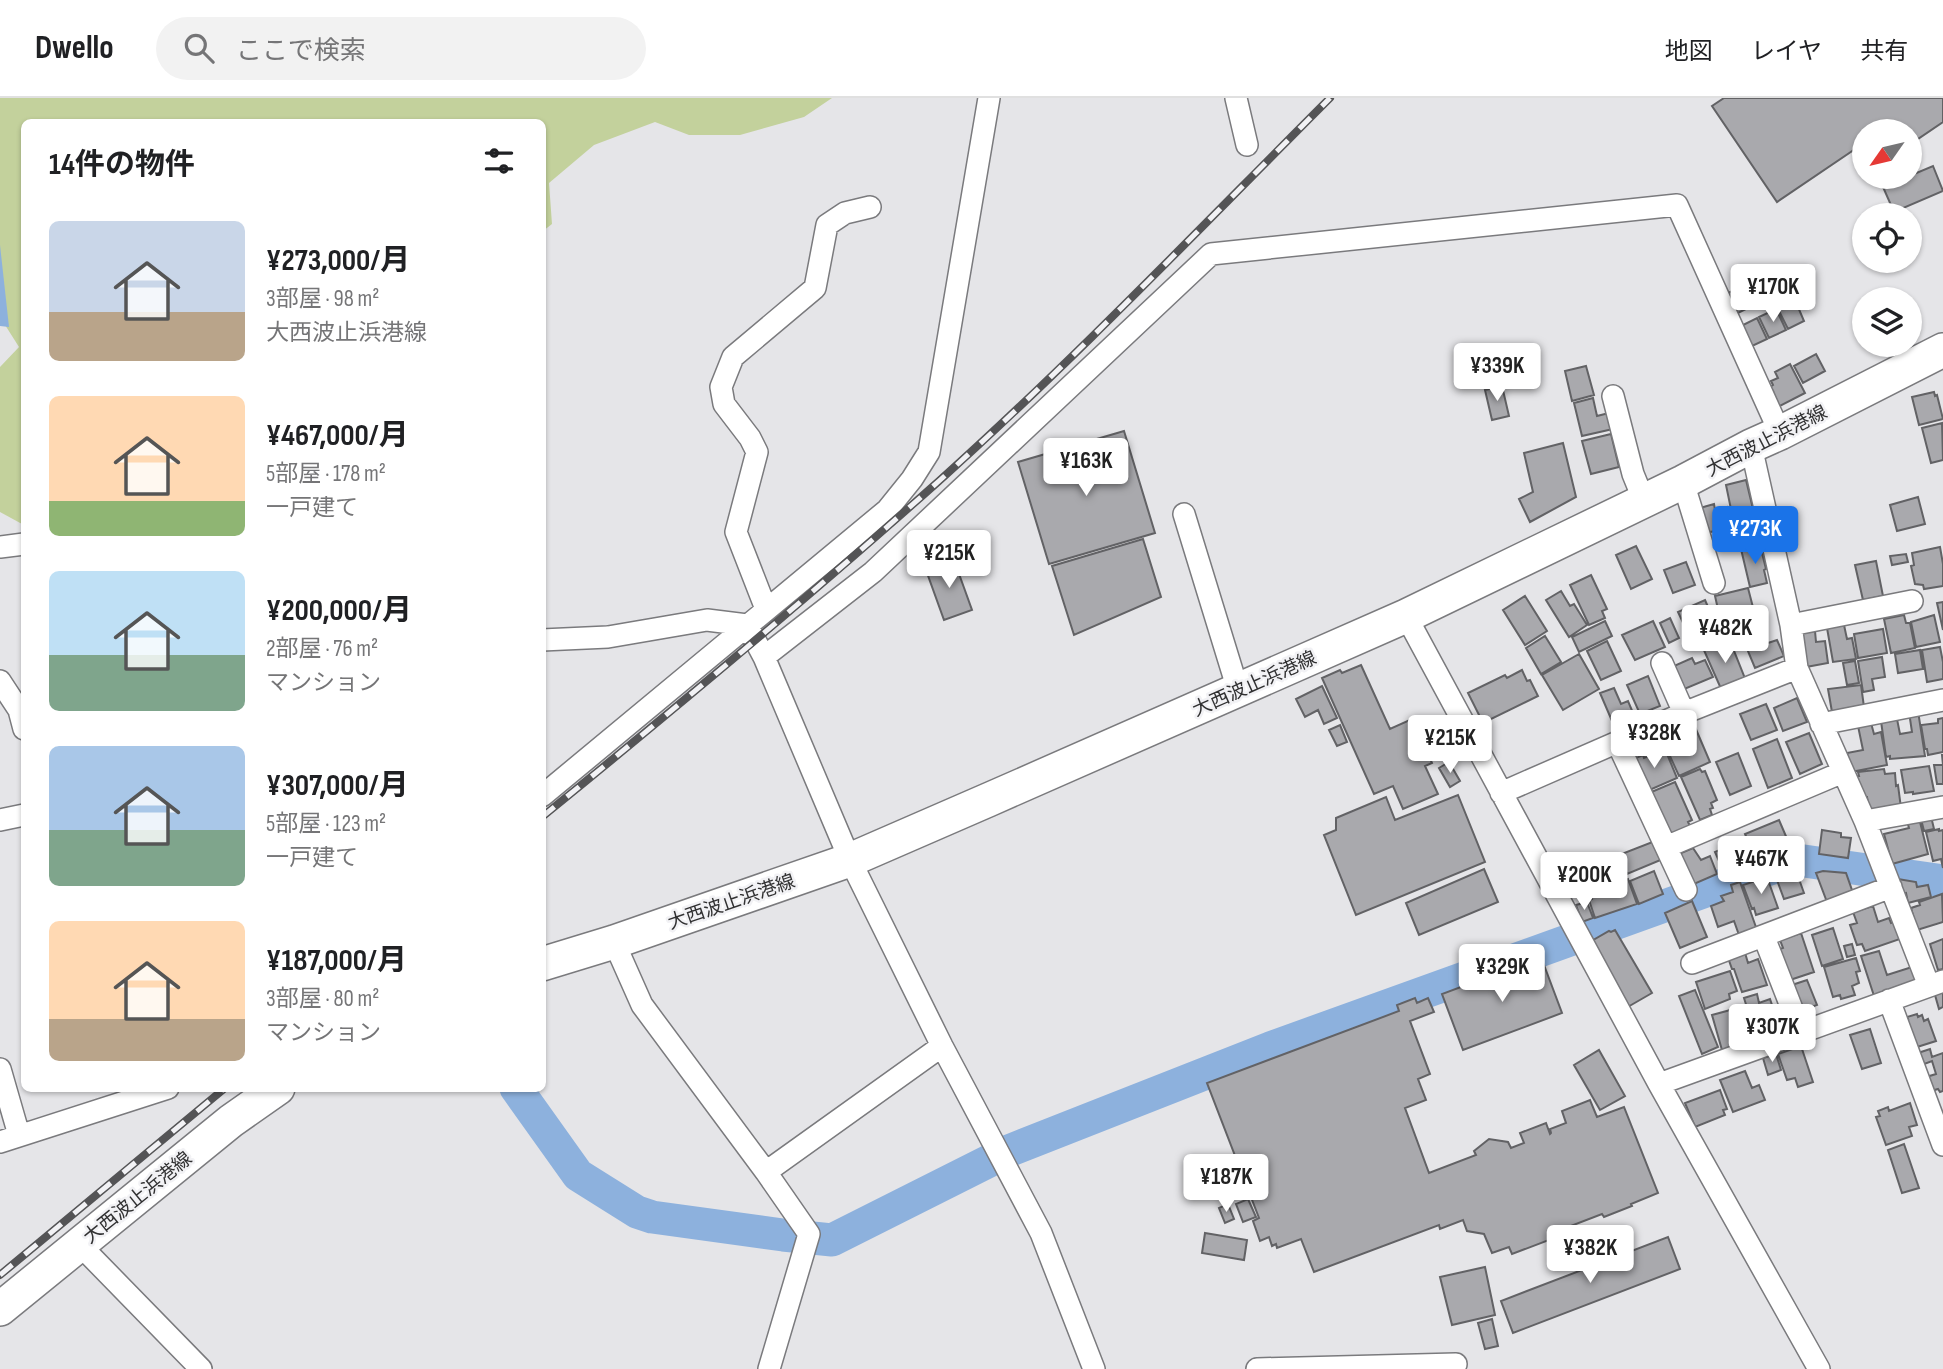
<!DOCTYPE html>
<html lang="ja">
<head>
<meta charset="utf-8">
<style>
	:root { --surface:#fff; --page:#f2f2f2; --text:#202124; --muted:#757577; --line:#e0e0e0; --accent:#1a73e8 }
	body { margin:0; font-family:"Sofia Sans Condensed","Noto Sans JP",sans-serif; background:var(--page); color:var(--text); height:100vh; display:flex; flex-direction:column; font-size:26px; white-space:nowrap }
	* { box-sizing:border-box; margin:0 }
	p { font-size:23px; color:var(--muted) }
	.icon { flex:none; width:38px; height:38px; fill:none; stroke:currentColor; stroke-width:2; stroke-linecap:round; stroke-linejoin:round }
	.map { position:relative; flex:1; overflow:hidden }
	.details { position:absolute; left:21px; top:21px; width:525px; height:973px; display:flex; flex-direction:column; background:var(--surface); border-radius:10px; box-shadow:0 2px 5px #0004 }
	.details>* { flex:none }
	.needle { width:46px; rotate:236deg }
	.fabs { position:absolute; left:1852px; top:21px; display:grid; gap:14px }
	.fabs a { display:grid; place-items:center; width:70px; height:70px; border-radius:50%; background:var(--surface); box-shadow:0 2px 5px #0004; font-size:35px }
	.price { position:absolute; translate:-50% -60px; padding:0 16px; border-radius:7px; background:#fff; color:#222; font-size:23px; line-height:46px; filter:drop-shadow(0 2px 4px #0008) }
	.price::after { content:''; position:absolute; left:50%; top:42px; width:21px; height:16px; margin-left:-10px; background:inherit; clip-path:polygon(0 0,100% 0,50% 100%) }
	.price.on { background:var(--accent); color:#fff }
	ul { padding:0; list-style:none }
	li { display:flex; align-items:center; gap:21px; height:175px; padding:0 28px }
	li span { display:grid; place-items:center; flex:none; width:196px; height:140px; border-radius:10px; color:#555 }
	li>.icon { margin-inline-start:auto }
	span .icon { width:84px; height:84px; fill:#fffc; stroke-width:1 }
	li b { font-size:30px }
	h2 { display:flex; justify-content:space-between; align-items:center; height:84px; padding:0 28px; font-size:30px }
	header { display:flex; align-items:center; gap:42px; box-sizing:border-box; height:98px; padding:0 35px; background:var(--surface); border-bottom:2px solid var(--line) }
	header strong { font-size:33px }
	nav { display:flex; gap:38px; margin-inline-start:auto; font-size:24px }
	.search { width:490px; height:63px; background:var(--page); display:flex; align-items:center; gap:18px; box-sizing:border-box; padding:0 24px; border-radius:38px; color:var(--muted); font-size:26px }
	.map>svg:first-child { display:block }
	.green { fill:#c3d19c }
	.water { fill:#8db1dd }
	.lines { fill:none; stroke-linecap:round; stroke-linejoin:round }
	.river { stroke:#8db1dd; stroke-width:33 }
	.building { fill:#a9a9ad; stroke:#626265; stroke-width:2 }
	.street-casing { stroke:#7a7a7d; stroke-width:24 }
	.primary-casing { stroke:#7a7a7d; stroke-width:36 }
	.street { stroke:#fff; stroke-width:21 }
	.primary { stroke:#fff; stroke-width:33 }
	.rail-casing { stroke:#545456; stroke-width:8 }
	.rail { stroke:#f2f2f5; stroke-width:5; stroke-dasharray:16; stroke-linecap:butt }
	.labels { text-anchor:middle; stroke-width:5; stroke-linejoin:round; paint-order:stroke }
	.street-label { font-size:19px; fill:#313132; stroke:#f2f2f5 }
</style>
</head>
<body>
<header>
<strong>Dwello</strong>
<div class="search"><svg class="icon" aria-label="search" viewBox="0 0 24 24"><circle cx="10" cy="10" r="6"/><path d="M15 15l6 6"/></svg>ここで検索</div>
<nav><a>地図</a><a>レイヤ</a><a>共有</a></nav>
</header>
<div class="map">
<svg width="1943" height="1271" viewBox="0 0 1943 1271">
	<rect width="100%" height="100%" fill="#e5e5e8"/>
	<path class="green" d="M 0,0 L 832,0 L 804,19 L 740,37 L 689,37 L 655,24 L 594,47 L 549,85 L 552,126 L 543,133 L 542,24 L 24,24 L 24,423 L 22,426 L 0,414 L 0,269 L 19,249 L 0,219 Z"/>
	<path class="water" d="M 0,147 L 9,229 L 0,228 Z"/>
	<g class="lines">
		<path class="river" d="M 516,990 L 578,1077 L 637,1114 L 652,1119 L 783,1137 L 832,1142 L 1011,1052 L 1270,950 L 1742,780 L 1797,762 L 1943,783"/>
	</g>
	<path class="building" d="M 1724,0 L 1943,0 L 1943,24 L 1909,47 L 1909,33 L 1892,33 L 1889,28 L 1882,33 L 1864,33 L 1864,45 L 1777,104 L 1712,8 Z
		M 1933,68 L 1943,93 L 1894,114 L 1883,89 Z
		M 1781,170 L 1791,190 L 1774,198 L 1765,178 Z
		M 1762,179 L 1772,199 L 1755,207 L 1745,187 Z
		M 1743,188 L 1752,208 L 1736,216 L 1726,196 Z
		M 1795,202 L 1804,223 L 1788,231 L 1778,211 Z
		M 1776,211 L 1786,232 L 1769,240 L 1759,219 Z
		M 1757,220 L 1767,241 L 1750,249 L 1741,228 Z
		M 1816,256 L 1825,273 L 1803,285 L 1794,268 Z
		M 1790,266 L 1805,295 L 1776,310 L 1768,296 L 1773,293 L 1770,289 L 1773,287 L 1771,283 L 1778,280 L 1775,274 Z
		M 1586,268 L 1594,297 L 1572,303 L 1565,273 Z
		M 1502,288 L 1509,318 L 1492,322 L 1485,292 Z
		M 1934,294 L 1935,298 L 1937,297 L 1943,321 L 1919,327 L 1912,299 Z
		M 1593,300 L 1597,318 L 1609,315 L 1613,331 L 1582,338 L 1574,305 Z
		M 1942,325 L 1943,362 L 1931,365 L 1922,330 Z
		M 1124,333 L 1155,435 L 1049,466 L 1018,364 Z
		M 1611,336 L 1619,369 L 1591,376 L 1582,343 Z
		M 1563,345 L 1576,399 L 1530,424 L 1519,401 L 1533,394 L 1524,355 Z
		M 1746,382 L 1753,411 L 1732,416 L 1726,387 Z
		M 1918,399 L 1925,426 L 1897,433 L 1890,407 Z
		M 1714,406 L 1715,412 L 1727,409 L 1733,428 L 1707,435 L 1700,410 Z
		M 1143,441 L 1161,499 L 1074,537 L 1052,468 Z
		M 1760,447 L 1766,471 L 1764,472 L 1767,485 L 1750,489 L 1741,451 Z
		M 1636,448 L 1652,481 L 1631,491 L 1616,457 Z
		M 1940,449 L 1943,466 L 1943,488 L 1924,491 L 1923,487 L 1915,486 L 1911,468 L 1914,467 L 1912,455 Z
		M 1906,456 L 1908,464 L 1892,467 L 1890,458 Z
		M 954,462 L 972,512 L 944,522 L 926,472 Z
		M 1876,463 L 1883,498 L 1863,502 L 1855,467 Z
		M 1686,464 L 1695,487 L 1673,495 L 1664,472 Z
		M 1591,477 L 1607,511 L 1602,513 L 1605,520 L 1589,527 L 1570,487 Z
		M 1748,490 L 1756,521 L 1722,529 L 1715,498 Z
		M 1561,493 L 1570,508 L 1574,506 L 1587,527 L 1569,539 L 1546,502 Z
		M 1525,498 L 1547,533 L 1525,547 L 1503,512 Z
		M 1705,502 L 1717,530 L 1691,542 L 1678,514 Z
		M 1943,504 L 1943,532 L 1937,505 Z
		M 1904,517 L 1906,525 L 1910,525 L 1915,550 L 1891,555 L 1884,521 Z
		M 1934,517 L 1940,544 L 1916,549 L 1911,524 Z
		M 1670,520 L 1679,540 L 1669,545 L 1660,525 Z
		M 1605,523 L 1612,538 L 1579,554 L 1572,539 Z
		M 1653,523 L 1665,549 L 1635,562 L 1622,537 Z
		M 1757,527 L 1765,546 L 1777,542 L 1784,558 L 1755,570 L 1740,534 Z
		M 1844,527 L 1847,541 L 1852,540 L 1856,561 L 1833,564 L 1827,530 Z
		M 1883,531 L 1887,555 L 1858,560 L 1854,536 Z
		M 1815,533 L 1816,544 L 1825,543 L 1828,565 L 1806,569 L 1801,535 Z
		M 1545,538 L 1561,564 L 1541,576 L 1526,550 Z
		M 1724,541 L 1728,550 L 1732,548 L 1746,583 L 1722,593 L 1703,550 Z
		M 1607,543 L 1621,573 L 1601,582 L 1587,553 Z
		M 1940,549 L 1943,564 L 1943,581 L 1927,584 L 1922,552 Z
		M 1920,552 L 1923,571 L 1898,575 L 1895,556 Z
		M 1579,556 L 1599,591 L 1563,612 L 1542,577 Z
		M 1882,559 L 1885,579 L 1872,581 L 1874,592 L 1863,594 L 1858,563 Z
		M 1692,560 L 1695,566 L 1705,562 L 1713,579 L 1682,592 L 1674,568 Z
		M 1855,563 L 1859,585 L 1847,587 L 1843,565 Z
		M 1361,567 L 1390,631 L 1412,621 L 1432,665 L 1425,668 L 1438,696 L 1403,711 L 1393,688 L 1374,696 L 1322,580 L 1340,572 L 1342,575 Z
		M 1522,572 L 1527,583 L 1530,582 L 1538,598 L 1483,625 L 1468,595 L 1505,577 L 1507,580 Z
		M 1648,578 L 1660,608 L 1640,616 L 1627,587 Z
		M 1861,587 L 1864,609 L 1832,614 L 1828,591 Z
		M 1322,588 L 1337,620 L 1324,626 L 1318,612 L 1305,619 L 1296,601 Z
		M 1614,590 L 1621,606 L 1628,603 L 1636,622 L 1615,630 L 1600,595 Z
		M 1797,600 L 1807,624 L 1783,633 L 1774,610 Z
		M 1766,606 L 1777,632 L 1751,642 L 1740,616 Z
		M 1918,613 L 1925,658 L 1890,661 L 1890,658 L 1886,659 L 1881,623 L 1897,621 L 1900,636 L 1912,634 L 1909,614 Z
		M 1943,620 L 1943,654 L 1928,657 L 1927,651 L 1925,651 L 1921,627 L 1938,625 L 1938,621 Z
		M 1692,622 L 1710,664 L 1679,678 L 1660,636 Z
		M 1871,625 L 1874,636 L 1881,634 L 1887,667 L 1851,674 L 1847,655 L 1863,652 L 1858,628 Z
		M 1340,627 L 1347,644 L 1337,648 L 1329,632 Z
		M 1809,635 L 1822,666 L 1800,676 L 1786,644 Z
		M 1777,641 L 1792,680 L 1768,690 L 1753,651 Z
		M 1665,651 L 1677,680 L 1645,694 L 1631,662 L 1643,657 L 1644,660 Z
		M 1738,655 L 1751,688 L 1730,697 L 1716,664 Z
		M 1942,657 L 1943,657 L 1943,686 L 1937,686 L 1934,667 L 1943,667 Z
		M 1449,664 L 1460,683 L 1450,689 L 1439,670 Z
		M 1929,668 L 1934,693 L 1913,696 L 1913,694 L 1905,695 L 1901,672 Z
		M 1700,671 L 1702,674 L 1705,673 L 1717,702 L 1711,705 L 1713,710 L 1710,711 L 1712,717 L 1700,722 L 1681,679 Z
		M 1884,671 L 1885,676 L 1895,675 L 1896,688 L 1898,687 L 1901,710 L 1869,712 L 1867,699 L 1861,699 L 1858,690 L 1856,678 L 1859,678 L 1858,674 Z
		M 1675,684 L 1692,722 L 1688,724 L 1690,728 L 1668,737 L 1649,695 Z
		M 1458,697 L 1485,764 L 1356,817 L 1324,737 L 1336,732 L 1336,720 L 1386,699 L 1395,722 Z
		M 1930,714 L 1934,731 L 1924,733 L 1920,717 Z
		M 1919,720 L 1928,756 L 1892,766 L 1884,736 L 1909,730 L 1907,723 Z
		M 1779,722 L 1791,750 L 1757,764 L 1745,736 Z
		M 1939,731 L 1939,733 L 1943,732 L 1943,770 L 1941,761 L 1933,763 L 1926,734 Z
		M 1822,732 L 1841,735 L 1841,739 L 1851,740 L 1848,760 L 1819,756 Z
		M 1743,742 L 1751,761 L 1723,772 L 1715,754 Z
		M 1655,743 L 1663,761 L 1627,776 L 1619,757 Z
		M 1693,750 L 1701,762 L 1710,758 L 1717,776 L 1687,789 L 1674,758 Z
		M 1794,767 L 1804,795 L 1784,801 L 1774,774 Z
		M 1484,771 L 1498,804 L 1419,837 L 1406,805 Z
		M 1654,773 L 1663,796 L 1639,806 L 1630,783 Z
		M 1823,773 L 1846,775 L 1853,795 L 1827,804 L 1816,775 Z
		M 1767,779 L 1778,810 L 1756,817 L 1754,810 L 1752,811 L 1743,787 Z
		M 1628,781 L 1637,806 L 1595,820 L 1589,802 L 1592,801 L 1590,794 Z
		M 1898,781 L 1916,784 L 1917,789 L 1928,787 L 1931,799 L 1908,805 L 1906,795 L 1902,796 Z
		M 1740,784 L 1757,832 L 1739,837 L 1734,823 L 1718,829 L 1711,808 L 1724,803 L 1721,798 L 1733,794 L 1731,787 Z
		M 1942,796 L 1943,824 L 1917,832 L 1911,810 L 1920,807 L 1919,804 Z
		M 1692,803 L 1707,839 L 1680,850 L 1665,815 Z
		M 1587,804 L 1593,820 L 1582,824 L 1576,807 Z
		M 1873,808 L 1878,824 L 1889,820 L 1891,825 L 1894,824 L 1900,841 L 1865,853 L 1862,846 L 1857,847 L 1850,827 L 1857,825 L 1853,814 Z
		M 1833,830 L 1843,861 L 1822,868 L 1812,837 Z
		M 1615,832 L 1652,895 L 1626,910 L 1588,845 L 1609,833 L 1611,834 Z
		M 1801,835 L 1814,874 L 1790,882 L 1777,852 L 1783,850 L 1780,842 Z
		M 1943,841 L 1943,871 L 1938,872 L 1930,846 Z
		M 1852,846 L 1855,857 L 1847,859 L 1844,848 Z
		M 1743,848 L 1748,865 L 1758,861 L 1767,887 L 1742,894 L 1734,871 L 1732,871 L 1726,854 Z
		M 1879,853 L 1887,877 L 1912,869 L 1917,883 L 1875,901 L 1861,858 Z
		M 1541,859 L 1562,915 L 1463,952 L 1442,896 Z
		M 1856,860 L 1860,873 L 1856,874 L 1859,885 L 1852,888 L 1855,897 L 1841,901 L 1840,897 L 1833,899 L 1824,869 Z
		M 1730,873 L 1737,893 L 1729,896 L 1730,901 L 1705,911 L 1696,884 Z
		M 1807,882 L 1817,907 L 1798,914 L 1789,888 Z
		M 1695,892 L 1718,949 L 1702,956 L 1679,898 Z
		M 1943,894 L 1943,909 L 1939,911 L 1935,897 Z
		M 1757,896 L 1759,905 L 1770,901 L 1781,934 L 1757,942 L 1744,900 Z
		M 1415,900 L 1417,905 L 1428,900 L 1434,914 L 1410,923 L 1430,976 L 1418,981 L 1426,1002 L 1405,1010 L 1429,1075 L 1476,1057 L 1474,1053 L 1489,1041 L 1508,1044 L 1511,1050 L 1524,1045 L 1520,1035 L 1546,1025 L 1550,1036 L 1551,1035 L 1550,1031 L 1566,1025 L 1562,1013 L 1590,1002 L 1597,1019 L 1624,1009 L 1658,1095 L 1631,1106 L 1632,1108 L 1604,1119 L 1602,1116 L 1568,1129 L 1570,1134 L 1512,1156 L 1509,1149 L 1492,1155 L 1484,1136 L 1467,1133 L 1463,1122 L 1440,1131 L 1439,1127 L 1314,1174 L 1301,1141 L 1277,1150 L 1276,1146 L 1272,1148 L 1269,1139 L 1260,1143 L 1253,1123 L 1259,1120 L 1207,985 L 1399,913 L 1397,907 Z
		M 1734,911 L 1741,933 L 1751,930 L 1756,946 L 1745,945 L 1722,952 L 1712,917 Z
		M 1917,916 L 1918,919 L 1922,917 L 1924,923 L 1928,921 L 1936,943 L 1914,950 L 1904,922 L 1908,921 L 1907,919 Z
		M 1870,931 L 1881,965 L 1862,971 L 1850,937 Z
		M 1801,948 L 1813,984 L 1798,989 L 1795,980 L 1787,982 L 1778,956 Z
		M 1930,951 L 1932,959 L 1943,955 L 1943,993 L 1940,994 L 1938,991 L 1928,994 L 1923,980 L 1936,976 L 1932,963 L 1919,968 L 1915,956 Z
		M 1599,952 L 1625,998 L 1600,1012 L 1574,967 Z
		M 1776,956 L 1781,972 L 1768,977 L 1763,960 Z
		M 1745,973 L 1752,990 L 1759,987 L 1765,1002 L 1733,1014 L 1720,982 Z
		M 1720,992 L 1727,1011 L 1723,1012 L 1725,1017 L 1695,1029 L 1685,1005 Z
		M 1910,1005 L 1917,1027 L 1909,1029 L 1912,1038 L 1886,1047 L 1876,1019 L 1880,1018 L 1878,1013 L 1888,1009 L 1889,1013 Z
		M 1904,1046 L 1919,1090 L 1902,1095 L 1888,1052 Z
		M 1248,1101 L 1256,1119 L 1243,1124 L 1236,1106 Z
		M 1228,1106 L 1234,1121 L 1225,1125 L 1219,1110 Z
		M 1205,1135 L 1247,1142 L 1244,1162 L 1202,1155 Z
		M 1668,1139 L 1680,1171 L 1513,1235 L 1501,1203 Z
		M 1485,1169 L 1495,1217 L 1452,1227 L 1440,1179 Z
		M 1492,1221 L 1498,1248 L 1485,1251 L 1478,1225 Z"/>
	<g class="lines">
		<defs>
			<path id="street" d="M 1236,0 L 1247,47
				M 1613,298 L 1633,376 L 1644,403
				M 1751,348 L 1791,527 L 1797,570 L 1865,723 L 1929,888
				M 1683,384 L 1714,485
				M 1184,416 L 1238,592
				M 0,449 L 24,446
				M 766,511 L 736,434 L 757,354 L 750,340 L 724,306 L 721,289 L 733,259 L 815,190 L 827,127 L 845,115 L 870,109
				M 1406,518 L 1659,986 L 1819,1271
				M 747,527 L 764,559 L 850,762 L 942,948 L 1041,1135 L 1094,1271
				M 1791,527 L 1912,503
				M 542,542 L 608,539 L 707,522 L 747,527
				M 764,559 L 873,474 L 1211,156 L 1677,107 L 1780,335
				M 1662,565 L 1684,615
				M 0,583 L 19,612 L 24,631
				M 1821,626 L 1943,602
				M 1617,644 L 1686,792
				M 1501,695 L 1684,615 L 1797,570
				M 542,698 L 887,412 L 912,381 L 929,354 L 989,0
				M 0,722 L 24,717
				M 1865,723 L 1943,709
				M 1666,749 L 1843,674
				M 1764,839 L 1801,934
				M 614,844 L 642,907 L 766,1074 L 809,1136 L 769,1271
				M 1692,865 L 1891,789
				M 1889,902 L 1943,1047
				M 0,971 L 19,1037
				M 1659,986 L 1943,883
				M 0,1044 L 168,990
				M 766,1074 L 942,948
				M 79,1146 L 201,1271
				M 1257,1271 L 1456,1266"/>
			<path id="primary" d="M 542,866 L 614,844 L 850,762 L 988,702 L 1406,518 L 1683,384 L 1751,348 L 1780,335 L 1943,252
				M 0,1211 L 231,1023 L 278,990"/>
		</defs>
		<use href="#street" class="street-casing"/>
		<use href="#primary" class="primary-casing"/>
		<use href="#street" class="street"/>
		<use href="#primary" class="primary"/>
		<defs>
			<path id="rail" d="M 542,719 C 677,609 810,498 939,383 C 1075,261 1201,129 1330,0
				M 0,1177 L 225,990"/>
		</defs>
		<use href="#rail" class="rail-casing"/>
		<use href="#rail" class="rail"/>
	</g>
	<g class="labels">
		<g class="street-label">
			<text transform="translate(1766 342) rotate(-27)" y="7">大西波止浜港線</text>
			<text transform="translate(1254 585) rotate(-24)" y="7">大西波止浜港線</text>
			<text transform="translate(731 803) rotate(-19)" y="7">大西波止浜港線</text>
			<text transform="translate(137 1099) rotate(-39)" y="7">大西波止浜港線</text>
		</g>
	</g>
</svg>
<div class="fabs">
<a><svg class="needle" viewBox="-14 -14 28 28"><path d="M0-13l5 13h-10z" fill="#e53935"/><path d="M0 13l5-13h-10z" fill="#757577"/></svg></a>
<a><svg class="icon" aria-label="locate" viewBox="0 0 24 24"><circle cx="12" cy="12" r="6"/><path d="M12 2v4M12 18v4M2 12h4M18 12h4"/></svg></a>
<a><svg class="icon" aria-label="layers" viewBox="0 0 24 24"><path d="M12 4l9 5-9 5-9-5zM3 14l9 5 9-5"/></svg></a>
</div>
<b class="price" style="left:1773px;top:226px">¥170K</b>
<b class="price" style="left:1497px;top:305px">¥339K</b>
<b class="price" style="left:1086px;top:400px">¥163K</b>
<b class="price on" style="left:1755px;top:468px">¥273K</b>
<b class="price" style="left:949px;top:492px">¥215K</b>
<b class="price" style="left:1725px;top:567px">¥482K</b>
<b class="price" style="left:1654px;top:672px">¥328K</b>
<b class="price" style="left:1450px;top:677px">¥215K</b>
<b class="price" style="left:1761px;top:798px">¥467K</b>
<b class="price" style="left:1584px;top:814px">¥200K</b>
<b class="price" style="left:1502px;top:906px">¥329K</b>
<b class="price" style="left:1772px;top:966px">¥307K</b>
<b class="price" style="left:1226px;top:1116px">¥187K</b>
<b class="price" style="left:1590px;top:1187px">¥382K</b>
<section class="details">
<h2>14件の物件<svg class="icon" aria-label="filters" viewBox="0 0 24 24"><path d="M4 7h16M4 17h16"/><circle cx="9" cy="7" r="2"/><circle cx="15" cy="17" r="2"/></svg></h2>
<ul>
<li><span style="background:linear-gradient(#c9d6e8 65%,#b9a48a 0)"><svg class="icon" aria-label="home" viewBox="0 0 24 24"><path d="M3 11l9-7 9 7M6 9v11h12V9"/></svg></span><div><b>¥273,000/月</b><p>3部屋 · 98 m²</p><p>大西波止浜港線</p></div></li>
<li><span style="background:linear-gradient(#ffd9b3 75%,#8fb573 0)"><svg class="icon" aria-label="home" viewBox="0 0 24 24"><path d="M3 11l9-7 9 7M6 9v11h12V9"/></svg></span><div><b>¥467,000/月</b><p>5部屋 · 178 m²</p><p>一戸建て</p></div></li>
<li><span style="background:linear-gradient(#bfe0f5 60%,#7fa58c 0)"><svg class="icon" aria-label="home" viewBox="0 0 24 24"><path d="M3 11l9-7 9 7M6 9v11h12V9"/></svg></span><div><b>¥200,000/月</b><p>2部屋 · 76 m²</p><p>マンション</p></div></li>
<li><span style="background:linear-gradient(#a9c7e8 60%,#7fa58c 0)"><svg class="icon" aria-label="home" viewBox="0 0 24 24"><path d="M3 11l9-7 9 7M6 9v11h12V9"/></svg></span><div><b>¥307,000/月</b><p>5部屋 · 123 m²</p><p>一戸建て</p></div></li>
<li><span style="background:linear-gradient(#ffd9b3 70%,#b9a48a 0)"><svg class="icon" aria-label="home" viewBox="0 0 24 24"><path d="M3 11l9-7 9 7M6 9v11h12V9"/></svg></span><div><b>¥187,000/月</b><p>3部屋 · 80 m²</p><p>マンション</p></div></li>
</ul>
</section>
</div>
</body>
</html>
